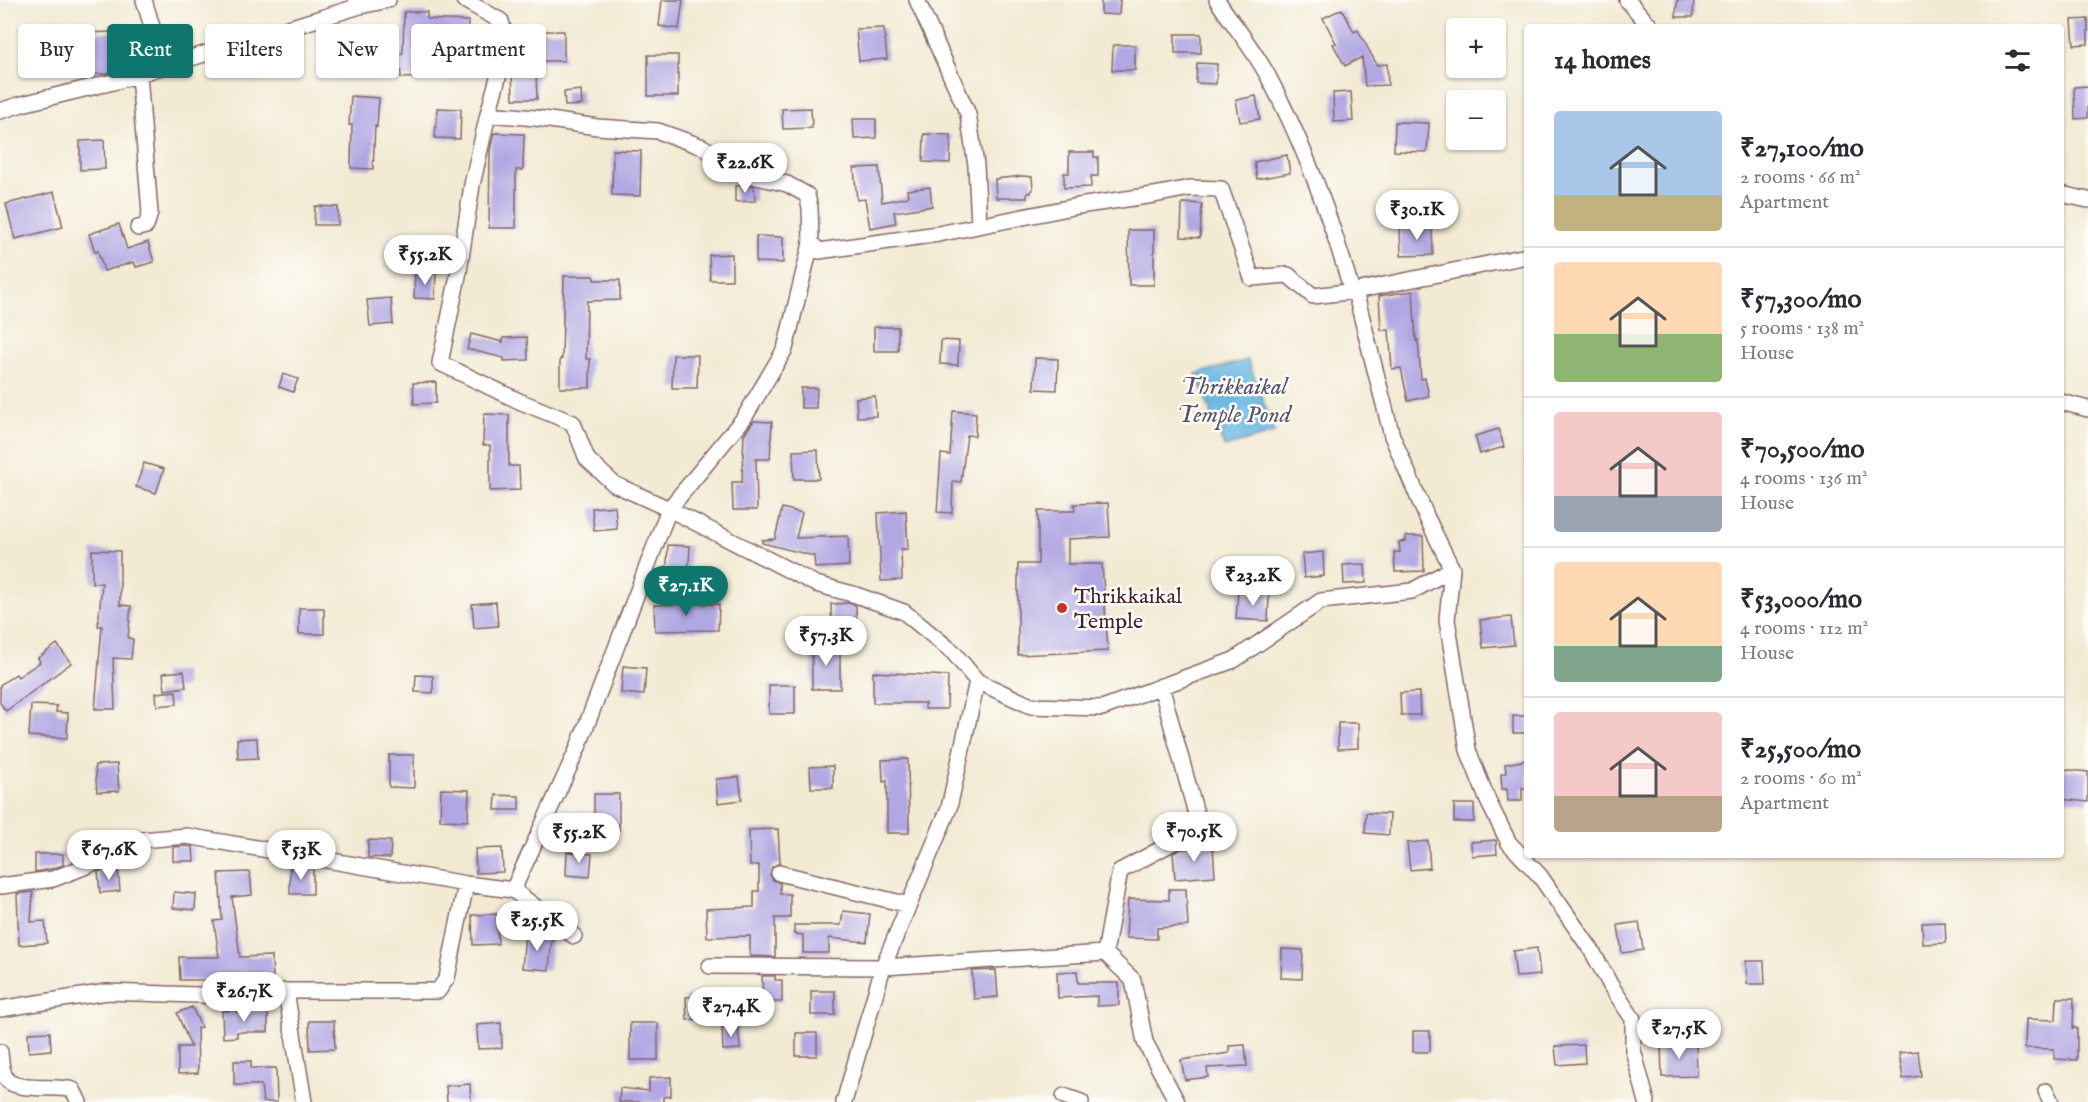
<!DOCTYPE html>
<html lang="en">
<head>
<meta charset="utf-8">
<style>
	:root { --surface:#fff; --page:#f7f7f7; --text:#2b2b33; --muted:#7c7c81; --line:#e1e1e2; --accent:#0f766e }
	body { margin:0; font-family:"IM FELL English",serif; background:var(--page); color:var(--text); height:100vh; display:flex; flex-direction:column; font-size:22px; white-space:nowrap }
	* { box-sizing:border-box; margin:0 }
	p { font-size:20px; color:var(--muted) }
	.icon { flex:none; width:33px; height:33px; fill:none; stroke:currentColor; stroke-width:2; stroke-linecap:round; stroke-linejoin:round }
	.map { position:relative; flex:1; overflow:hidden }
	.details { position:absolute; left:1524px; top:24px; width:540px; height:834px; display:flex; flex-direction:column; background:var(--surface); border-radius:6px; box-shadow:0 2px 4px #0004 }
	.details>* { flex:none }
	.banner { position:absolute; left:18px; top:24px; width:570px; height:54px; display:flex; gap:12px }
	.tools { position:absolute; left:1446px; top:18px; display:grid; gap:12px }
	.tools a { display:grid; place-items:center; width:60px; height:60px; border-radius:6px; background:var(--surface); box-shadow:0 2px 4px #0004; font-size:30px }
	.price { position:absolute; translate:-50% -51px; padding:0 14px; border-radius:21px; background:#fff; color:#222; font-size:20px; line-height:39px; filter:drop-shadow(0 2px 3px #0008) }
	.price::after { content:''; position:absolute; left:50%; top:36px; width:18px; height:14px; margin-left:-9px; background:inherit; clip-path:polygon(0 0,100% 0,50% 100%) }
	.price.selected { background:var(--accent); color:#fff }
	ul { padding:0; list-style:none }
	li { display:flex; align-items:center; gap:18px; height:150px; padding:0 30px }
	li+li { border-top:2px solid var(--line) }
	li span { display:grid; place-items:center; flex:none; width:168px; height:120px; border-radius:6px; color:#555 }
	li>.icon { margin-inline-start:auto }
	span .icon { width:72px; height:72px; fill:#fffc; stroke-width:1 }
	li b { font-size:26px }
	h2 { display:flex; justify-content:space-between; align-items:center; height:72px; padding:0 30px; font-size:26px }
	.chip { padding:0 21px; border-radius:6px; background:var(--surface); box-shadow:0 2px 4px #0004; font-size:21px; line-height:54px }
	.chip.selected { background:var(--accent); color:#fff }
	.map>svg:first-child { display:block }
	.water { fill:#69b7e3; stroke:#5a6b87; stroke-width:1.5 }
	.building { fill:#b1a8e3 }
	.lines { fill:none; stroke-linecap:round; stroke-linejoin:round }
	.minor-casing { stroke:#856666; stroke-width:18 }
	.minor { stroke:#fff; stroke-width:15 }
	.poi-dot { fill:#c8321e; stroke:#fdfcf7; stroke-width:2 }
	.labels { text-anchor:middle; stroke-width:5; stroke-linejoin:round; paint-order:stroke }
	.poi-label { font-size:22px; fill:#4a1f2b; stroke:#fdfcf7; text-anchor:start }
	.water-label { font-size:24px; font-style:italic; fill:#55546b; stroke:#fdfcf7 }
</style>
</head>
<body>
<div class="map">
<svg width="2088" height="1102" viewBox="0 0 2088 1102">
	<rect width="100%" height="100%" fill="#fdfcf7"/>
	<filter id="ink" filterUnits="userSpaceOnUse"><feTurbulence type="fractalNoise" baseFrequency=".0167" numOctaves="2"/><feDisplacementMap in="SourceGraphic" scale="12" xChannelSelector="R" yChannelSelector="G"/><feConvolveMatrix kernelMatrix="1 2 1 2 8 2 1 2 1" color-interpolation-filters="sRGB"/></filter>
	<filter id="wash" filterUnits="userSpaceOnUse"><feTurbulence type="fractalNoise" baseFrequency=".008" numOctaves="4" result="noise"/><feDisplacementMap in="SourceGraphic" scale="24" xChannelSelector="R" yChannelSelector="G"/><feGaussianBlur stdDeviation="1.35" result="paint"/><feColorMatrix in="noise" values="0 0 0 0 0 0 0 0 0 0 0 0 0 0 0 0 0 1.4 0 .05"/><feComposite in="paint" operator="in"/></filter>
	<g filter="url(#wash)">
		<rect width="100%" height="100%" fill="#f2ead3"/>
		<path class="water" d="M 1248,360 L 1275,433 L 1224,447 L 1196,374 Z"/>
		<g id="blocks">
			<path class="building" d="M 662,0 L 683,0 L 679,29 L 659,26 Z
				M 1101,0 L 1120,0 L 1119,15 L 1101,14 Z
				M 1677,0 L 1694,0 L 1693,17 L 1676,17 Z
				M 1342,9 L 1354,32 L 1358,30 L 1377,65 L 1387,64 L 1388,85 L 1365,86 L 1362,57 L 1345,66 L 1333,44 L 1336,43 L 1323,18 Z
				M 404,12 L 427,12 L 427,19 L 468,21 L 467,45 L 471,73 L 452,75 L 449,47 L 423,46 L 425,77 L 401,78 L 399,54 L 403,53 Z
				M 2088,19 L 2088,44 L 2074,45 L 2072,20 Z
				M 884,28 L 887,59 L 859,61 L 856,29 Z
				M 540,31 L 564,31 L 564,61 L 540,61 Z
				M 116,32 L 117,71 L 106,74 L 80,74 L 79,33 Z
				M 1175,34 L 1201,34 L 1201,53 L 1175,53 Z
				M 1113,45 L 1135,45 L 1135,70 L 1112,70 Z
				M 648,55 L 678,55 L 678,96 L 648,96 Z
				M 1197,63 L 1217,64 L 1216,84 L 1196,83 Z
				M 512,72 L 536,72 L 537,99 L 513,99 Z
				M 2088,86 L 2088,118 L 2075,119 L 2074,87 Z
				M 581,90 L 582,105 L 565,106 L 564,92 Z
				M 1351,92 L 1353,121 L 1334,122 L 1333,93 Z
				M 351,96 L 379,98 L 377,127 L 375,126 L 373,169 L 351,168 L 352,125 L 349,125 Z
				M 1256,96 L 1260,119 L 1240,122 L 1236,100 Z
				M 437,108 L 461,109 L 460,139 L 435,138 Z
				M 811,108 L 812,128 L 783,129 L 782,109 Z
				M 853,119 L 876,119 L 876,138 L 854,139 Z
				M 1395,122 L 1429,123 L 1427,152 L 1394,151 Z
				M 494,133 L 524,134 L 523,170 L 516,170 L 516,228 L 489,228 L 490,151 Z
				M 924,134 L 951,135 L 950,163 L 923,162 Z
				M 104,140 L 105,169 L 80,170 L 80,141 Z
				M 613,150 L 641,151 L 640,196 L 612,195 Z
				M 1069,152 L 1094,152 L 1094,157 L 1098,157 L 1098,176 L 1091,176 L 1091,187 L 1064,188 L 1064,173 L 1069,173 Z
				M 1287,155 L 1290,173 L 1257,179 L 1254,162 Z
				M 879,167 L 882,202 L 908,197 L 907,190 L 930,187 L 932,206 L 894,212 L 896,223 L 870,228 L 865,199 L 857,200 L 854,168 Z
				M 1023,176 L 1032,177 L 1033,190 L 1031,190 L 1031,193 L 1027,193 L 1027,198 L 996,198 L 995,179 Z
				M 750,185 L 754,186 L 755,201 L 735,202 L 735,186 Z
				M 54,192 L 63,227 L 15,239 L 6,204 Z
				M 1182,203 L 1202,204 L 1200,238 L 1181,237 Z
				M 315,206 L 338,207 L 338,225 L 314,225 Z
				M 119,224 L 127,249 L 148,242 L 154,262 L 136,267 L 134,262 L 104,271 L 98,251 L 95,252 L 89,234 Z
				M 1432,226 L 1433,255 L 1401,256 L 1400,227 Z
				M 1128,230 L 1154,230 L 1154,285 L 1129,285 Z
				M 756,236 L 783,237 L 783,263 L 756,262 Z
				M 732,254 L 732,280 L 710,280 L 709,255 Z
				M 415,272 L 436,273 L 435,299 L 414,298 Z
				M 564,276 L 594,276 L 594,280 L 620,280 L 620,300 L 587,301 L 586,359 L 590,359 L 590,388 L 560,388 L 560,359 L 562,359 Z
				M 1413,291 L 1416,341 L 1418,340 L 1421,379 L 1425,378 L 1429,396 L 1408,401 L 1401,368 L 1392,369 L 1389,330 L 1381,330 L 1379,296 Z
				M 391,298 L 393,324 L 370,326 L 367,300 Z
				M 874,327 L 898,327 L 898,351 L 874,351 Z
				M 471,334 L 503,342 L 503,338 L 527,337 L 528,360 L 504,361 L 504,358 L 467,349 Z
				M 941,340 L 959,341 L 958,365 L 940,364 Z
				M 673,355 L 698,355 L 697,388 L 672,388 Z
				M 1035,358 L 1058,359 L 1057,390 L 1034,389 Z
				M 283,374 L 298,379 L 293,392 L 279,387 Z
				M 436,382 L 436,403 L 414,404 L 413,383 Z
				M 801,388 L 817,388 L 816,408 L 801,408 Z
				M 875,396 L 876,416 L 857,417 L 856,398 Z
				M 953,411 L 976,413 L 975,436 L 967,435 L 961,482 L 953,481 L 952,513 L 937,512 L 941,454 L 950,455 Z
				M 484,414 L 509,415 L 509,466 L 519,466 L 520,490 L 490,491 L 490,445 L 483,445 Z
				M 754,421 L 772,422 L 770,459 L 756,459 L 757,510 L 733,510 L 732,482 L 742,482 L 744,434 Z
				M 1499,429 L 1504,447 L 1480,454 L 1475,436 Z
				M 818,450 L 819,479 L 794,479 L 793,451 Z
				M 144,463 L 164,469 L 156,493 L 136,487 Z
				M 1108,503 L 1110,537 L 1068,539 L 1068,564 L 1102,564 L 1108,651 L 1018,655 L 1018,564 L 1038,564 L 1038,511 L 1075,511 L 1074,504 Z
				M 615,506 L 617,529 L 594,531 L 592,508 Z
				M 782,508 L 802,513 L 796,538 L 848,536 L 849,566 L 815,568 L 814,556 L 762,543 L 762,540 L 775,539 Z
				M 906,511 L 908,549 L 901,549 L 902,580 L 881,581 L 878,513 Z
				M 1406,536 L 1423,536 L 1424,571 L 1395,572 L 1394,552 L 1400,552 L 1399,542 L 1406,541 Z
				M 668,545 L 690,546 L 688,581 L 666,580 Z
				M 92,550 L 120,551 L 120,605 L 131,606 L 128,638 L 133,639 L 131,659 L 113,658 L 115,709 L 95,709 L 102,626 L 98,626 L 102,583 L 92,583 Z
				M 1323,552 L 1324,576 L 1304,578 L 1302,554 Z
				M 1365,564 L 1366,583 L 1344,584 L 1343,565 Z
				M 1238,592 L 1269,594 L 1268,621 L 1236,619 Z
				M 496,602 L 498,626 L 474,628 L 472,604 Z
				M 850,603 L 856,606 L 857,634 L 832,635 L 831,604 Z
				M 719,604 L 718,630 L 655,631 L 654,605 Z
				M 299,608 L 324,608 L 324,634 L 299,634 Z
				M 1511,617 L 1514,645 L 1483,648 L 1480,620 Z
				M 57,644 L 71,663 L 6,711 L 0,703 L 0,685 L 16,674 L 18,677 L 40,662 L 38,658 Z
				M 812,645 L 840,645 L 840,689 L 812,689 Z
				M 623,666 L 646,668 L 644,695 L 621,693 Z
				M 184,671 L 186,687 L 165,690 L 163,673 Z
				M 873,672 L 948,676 L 947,709 L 925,709 L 925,703 L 873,703 Z
				M 416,675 L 433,676 L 433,693 L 415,692 Z
				M 769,685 L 795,685 L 795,714 L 769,714 Z
				M 176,691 L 177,704 L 157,706 L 156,693 Z
				M 1419,692 L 1420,715 L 1401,715 L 1400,693 Z
				M 31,705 L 57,706 L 56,712 L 68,713 L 67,738 L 29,736 Z
				M 1513,716 L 1527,716 L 1527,733 L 1513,733 Z
				M 1338,723 L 1358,723 L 1358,748 L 1338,749 Z
				M 257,738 L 258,758 L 238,759 L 237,739 Z
				M 389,755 L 414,755 L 414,788 L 389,787 Z
				M 908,759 L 909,833 L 887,833 L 887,781 L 883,782 L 882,760 Z
				M 1527,760 L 1527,788 L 1522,788 L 1522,801 L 1508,801 L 1507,789 L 1502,789 L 1501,774 L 1506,773 L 1505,764 Z
				M 117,764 L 119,791 L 97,792 L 95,765 Z
				M 833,766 L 833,788 L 811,788 L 810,767 Z
				M 2061,769 L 2088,772 L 2088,802 L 2061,799 Z
				M 739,777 L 742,800 L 718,803 L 716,779 Z
				M 441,789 L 469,790 L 468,821 L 440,820 Z
				M 594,794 L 619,794 L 619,830 L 594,830 Z
				M 496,795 L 519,796 L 519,810 L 495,810 Z
				M 1454,804 L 1474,804 L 1474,822 L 1454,822 Z
				M 1366,813 L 1390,814 L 1389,835 L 1365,833 Z
				M 778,829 L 780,863 L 772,867 L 770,875 L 773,880 L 780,883 L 780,894 L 790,894 L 790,918 L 775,918 L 775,957 L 750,956 L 750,936 L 707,937 L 706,909 L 754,907 L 754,891 L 759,891 L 759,865 L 750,866 L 749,830 Z
				M 368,840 L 391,841 L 390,858 L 368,857 Z
				M 1496,840 L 1497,854 L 1472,856 L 1471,842 Z
				M 1428,841 L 1430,868 L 1410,870 L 1407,843 Z
				M 187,846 L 193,847 L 194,861 L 173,861 L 173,847 Z
				M 1213,847 L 1215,876 L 1175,879 L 1173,853 L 1181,849 Z
				M 502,848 L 503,872 L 476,873 L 475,849 Z
				M 567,852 L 592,854 L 590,877 L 566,875 Z
				M 35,854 L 63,854 L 63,865 L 51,869 L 35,872 Z
				M 290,867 L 313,868 L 313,894 L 290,894 Z
				M 118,869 L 120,891 L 100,893 L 98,871 Z
				M 250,872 L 252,895 L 232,897 L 240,957 L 272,956 L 273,980 L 180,980 L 179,957 L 219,957 L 214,921 L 222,920 L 219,873 Z
				M 1169,889 L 1186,889 L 1188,926 L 1157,928 L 1157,939 L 1126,938 L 1128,899 L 1169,900 Z
				M 33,892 L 31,922 L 45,921 L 47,943 L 19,945 L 17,894 Z
				M 174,892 L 196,894 L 195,910 L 173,908 Z
				M 843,911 L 870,914 L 867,942 L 829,938 L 829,953 L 803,953 L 803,935 L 794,934 L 794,925 L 841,925 Z
				M 497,914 L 498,944 L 473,945 L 472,915 Z
				M 1639,922 L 1643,950 L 1622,953 L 1618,925 Z
				M 1945,922 L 1946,943 L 1923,944 L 1922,923 Z
				M 525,934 L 552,937 L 549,970 L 522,968 Z
				M 1537,948 L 1540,975 L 1516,977 L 1513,951 Z
				M 1282,949 L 1303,950 L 1302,979 L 1281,978 Z
				M 1746,961 L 1764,961 L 1765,984 L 1747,984 Z
				M 996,970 L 998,997 L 974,999 L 972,971 Z
				M 1077,971 L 1078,983 L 1119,983 L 1119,1005 L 1097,1006 L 1097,996 L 1058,998 L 1057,972 Z
				M 762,976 L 775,976 L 775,980 L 782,980 L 782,1002 L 763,1002 Z
				M 811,991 L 835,991 L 835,1015 L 811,1015 Z
				M 707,996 L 708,1019 L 687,1020 L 686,997 Z
				M 2057,998 L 2074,998 L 2073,1028 L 2077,1028 L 2077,1060 L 2054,1059 L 2054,1049 L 2025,1048 L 2026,1019 L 2056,1020 Z
				M 192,1007 L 201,1027 L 197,1028 L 198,1073 L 178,1074 L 178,1047 L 191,1047 L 177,1013 Z
				M 236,1010 L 236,1012 L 268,1011 L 268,1032 L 237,1032 L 237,1037 L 223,1038 L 222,1011 Z
				M 309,1021 L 334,1021 L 335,1049 L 310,1050 Z
				M 501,1023 L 502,1048 L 478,1049 L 477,1025 Z
				M 630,1023 L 658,1023 L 658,1060 L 630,1060 Z
				M 738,1026 L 740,1049 L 723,1050 L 722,1027 Z
				M 1413,1031 L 1430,1031 L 1430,1052 L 1413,1052 Z
				M 50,1032 L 51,1050 L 29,1052 L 28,1033 Z
				M 796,1033 L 817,1033 L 817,1056 L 796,1056 Z
				M 1696,1043 L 1697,1076 L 1662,1077 L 1661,1044 Z
				M 1245,1045 L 1247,1066 L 1207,1068 L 1208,1077 L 1185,1080 L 1181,1060 L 1229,1053 L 1229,1046 Z
				M 1584,1045 L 1585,1063 L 1557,1065 L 1555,1046 Z
				M 1918,1051 L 1921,1076 L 1903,1079 L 1899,1053 Z
				M 234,1061 L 251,1061 L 251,1068 L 276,1068 L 277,1102 L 263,1102 L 261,1085 L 234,1085 Z
				M 671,1077 L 671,1096 L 663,1097 L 663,1102 L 619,1102 L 620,1088 L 649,1091 L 649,1078 Z
				M 470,1084 L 471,1102 L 447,1102 L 446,1086 Z"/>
		</g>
	</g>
	<g filter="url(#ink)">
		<use href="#blocks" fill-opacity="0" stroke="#856666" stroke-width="1.5"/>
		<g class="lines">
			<defs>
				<path id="minor" d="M 144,0 L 164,67
					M 356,0 L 360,6 L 388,0
					M 464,0 L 501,21 L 507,45 L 488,114 L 536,118 L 597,127 L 658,131 L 703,147 L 740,173 L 787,184 L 807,195 L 810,208 L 811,243 L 785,349 L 744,418 L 669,509 L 577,750 L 513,890
					M 917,0 L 968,114 L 976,165 L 979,225
					M 1217,0 C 1234,26 1256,52 1270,80 C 1305,146 1330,216 1351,288 L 1355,291 L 1392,436 L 1427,518 L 1452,569 L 1447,620 L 1468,750 L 1488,801 L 1509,843 L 1540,876 L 1592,951 L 1611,986 L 1633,1019 L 1633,1050 L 1647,1102
					M 1627,0 L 1651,27
					M 0,111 L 22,104 L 113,82 L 360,6
					M 488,114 L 472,185 L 459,271 L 440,363 L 519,401 L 573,423 L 587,459 L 614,484 L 669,509 L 816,584 L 856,595 L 904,612 L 953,652 L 977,681 L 949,808 L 883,967 L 710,966
					M 2061,194 L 2088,200
					M 138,228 L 146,226 L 150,213 L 139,75
					M 811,243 L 819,251 L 938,234 L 1078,206 L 1154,195 L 1190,188 L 1221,189 L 1252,278 L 1288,275 L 1313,296 L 1355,291 L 1527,256
					M 2061,402 L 2088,409
					M 977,681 L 1031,706 L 1102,708 L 1234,660 L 1321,601 L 1412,591 L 1452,569
					M 779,873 L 909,905
					M 1,886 L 53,879 L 89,865 L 141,840 L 187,836 L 466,884 L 513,890 L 574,936
					M 1105,953 L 1133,980 L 1145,1042 L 1177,1102
					M 286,991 L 438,991 L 447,978 L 466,884
					M 0,1009 L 107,992 L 226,996 L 286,991 L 304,1102
					M 0,1052 C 1,1060 1,1073 7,1080 C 18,1092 57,1085 73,1090 L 79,1102
					M 2046,1091 L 2051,1102
					M 1064,1096 L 1081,1102
					M 844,1102 L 883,967 L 1105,953 L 1120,871 L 1200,828 L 1161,686"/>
			</defs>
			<use href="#minor" class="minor-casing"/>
			<use href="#minor" class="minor"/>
		</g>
	</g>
	<circle class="poi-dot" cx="1062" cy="608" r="6"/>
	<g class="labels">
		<g class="poi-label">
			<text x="1074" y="603">Thrikkaikal<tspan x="1074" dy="25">Temple</tspan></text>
		</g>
		<g class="water-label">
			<text x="1234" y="394">Thrikkaikal<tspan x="1234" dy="28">Temple Pond</tspan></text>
		</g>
	</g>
</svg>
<div class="tools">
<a>+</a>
<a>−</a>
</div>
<b class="price" style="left:745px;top:194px">₹22.6K</b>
<b class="price" style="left:1417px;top:241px">₹30.1K</b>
<b class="price" style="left:425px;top:286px">₹55.2K</b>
<b class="price" style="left:1253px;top:607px">₹23.2K</b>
<b class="price selected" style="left:686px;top:617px">₹27.1K</b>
<b class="price" style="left:826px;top:667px">₹57.3K</b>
<b class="price" style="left:1194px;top:863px">₹70.5K</b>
<b class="price" style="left:579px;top:864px">₹55.2K</b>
<b class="price" style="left:109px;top:881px">₹67.6K</b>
<b class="price" style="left:301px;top:881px">₹53K</b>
<b class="price" style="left:537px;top:952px">₹25.5K</b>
<b class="price" style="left:244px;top:1023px">₹26.7K</b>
<b class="price" style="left:731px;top:1038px">₹27.4K</b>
<b class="price" style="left:1679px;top:1060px">₹27.5K</b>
<div class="banner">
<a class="chip">Buy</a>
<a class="chip selected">Rent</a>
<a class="chip">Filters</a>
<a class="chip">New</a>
<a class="chip">Apartment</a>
</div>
<section class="details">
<h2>14 homes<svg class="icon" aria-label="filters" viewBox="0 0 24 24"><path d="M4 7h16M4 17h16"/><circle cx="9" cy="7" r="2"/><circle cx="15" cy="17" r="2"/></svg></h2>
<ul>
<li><span style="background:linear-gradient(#a9c7e8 70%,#c2b280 0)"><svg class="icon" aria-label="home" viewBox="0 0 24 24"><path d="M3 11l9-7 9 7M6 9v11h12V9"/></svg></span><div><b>₹27,100/mo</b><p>2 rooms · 66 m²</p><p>Apartment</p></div></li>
<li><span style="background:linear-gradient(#ffd9b3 60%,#8fb573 0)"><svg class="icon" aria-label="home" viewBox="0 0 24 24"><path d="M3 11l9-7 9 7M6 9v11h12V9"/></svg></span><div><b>₹57,300/mo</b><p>5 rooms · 138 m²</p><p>House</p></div></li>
<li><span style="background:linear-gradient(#f6c9c9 70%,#9aa5b1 0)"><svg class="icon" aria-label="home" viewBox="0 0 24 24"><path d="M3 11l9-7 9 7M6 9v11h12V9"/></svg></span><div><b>₹70,500/mo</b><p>4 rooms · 136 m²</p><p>House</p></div></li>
<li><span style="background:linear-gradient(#ffd9b3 70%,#7fa58c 0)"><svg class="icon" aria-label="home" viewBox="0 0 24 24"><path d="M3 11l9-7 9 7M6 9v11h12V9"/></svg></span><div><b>₹53,000/mo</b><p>4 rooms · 112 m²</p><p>House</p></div></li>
<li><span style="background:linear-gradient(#f6c9c9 70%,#b9a48a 0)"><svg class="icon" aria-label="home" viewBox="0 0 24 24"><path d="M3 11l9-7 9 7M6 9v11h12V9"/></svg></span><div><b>₹25,500/mo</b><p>2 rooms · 60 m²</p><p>Apartment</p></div></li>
</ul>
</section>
</div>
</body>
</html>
